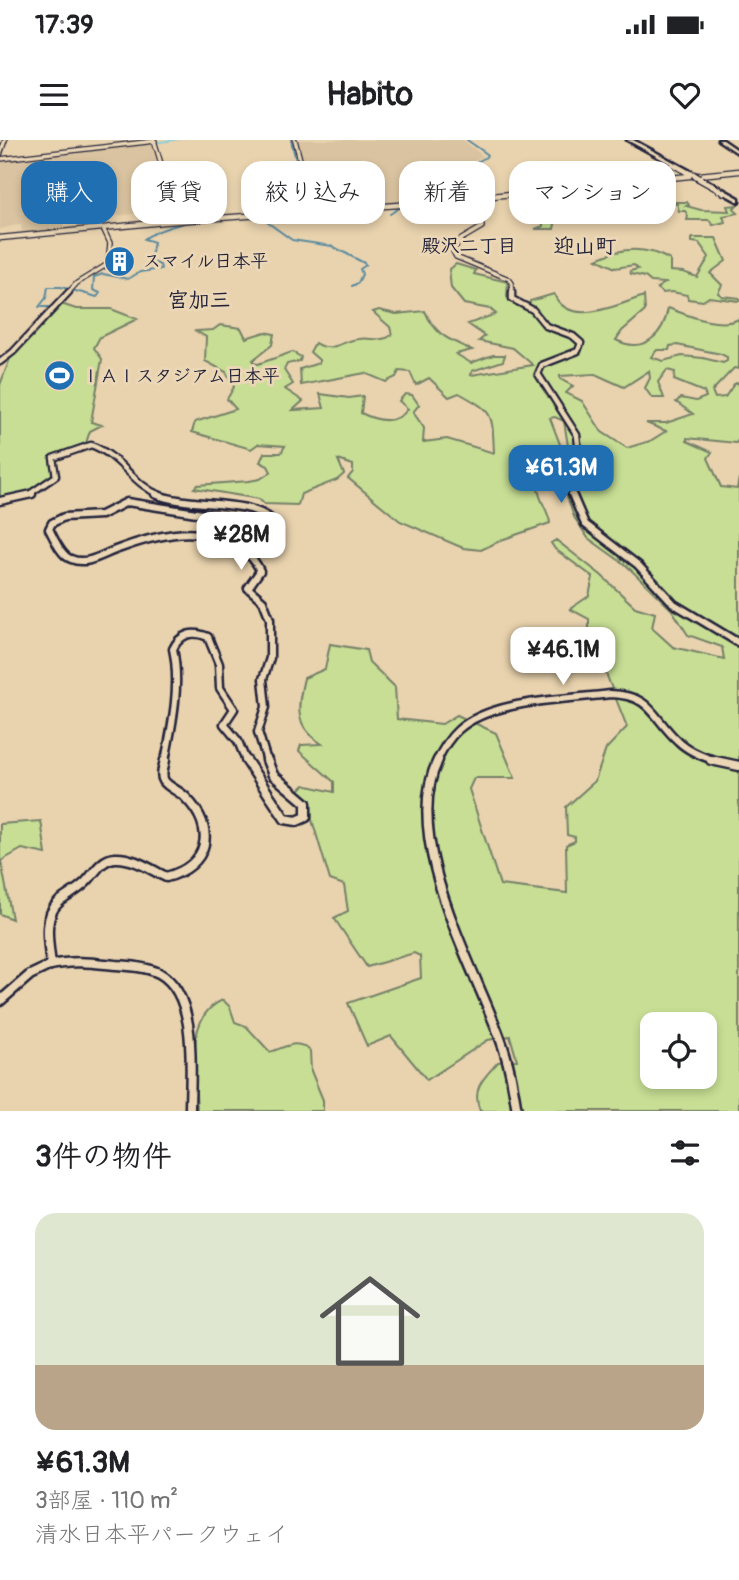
<!DOCTYPE html>
<html lang="ja">
<head>
<meta charset="utf-8">
<style>
	:root { --surface:#fff; --page:#f6f6f6; --text:#202124; --muted:#757577; --accent:#1f6fb2 }
	body { margin:0; font-family:Pangolin,"Klee One",sans-serif; background:var(--page); color:var(--text); height:100vh; display:flex; flex-direction:column; font-size:26px; white-space:nowrap }
	* { box-sizing:border-box; margin:0 }
	p { font-size:23px; color:var(--muted) }
	.icon { flex:none; width:38px; height:38px; fill:none; stroke:currentColor; stroke-width:2; stroke-linecap:round; stroke-linejoin:round }
	.map { position:relative; height:971px; overflow:hidden }
	.drawer { display:flex; flex-direction:column; background:var(--surface); flex:1 }
	.drawer>* { flex:none }
	.top-card { position:absolute; left:21px; top:21px; width:698px; height:63px; display:flex; gap:14px }
	.buttons { position:absolute; left:640px; top:872px; display:grid; gap:14px }
	.buttons a { display:grid; place-items:center; width:77px; height:77px; border-radius:14px; background:var(--surface); box-shadow:0 4px 10px #0003; font-size:35px }
	.price { position:absolute; translate:-50% -60px; padding:0 16px; border-radius:14px; background:#fff; color:#222; font-size:23px; line-height:46px; filter:drop-shadow(0 2px 4px #0008) }
	.price::after { content:''; position:absolute; left:50%; top:42px; width:21px; height:16px; margin-left:-10px; background:inherit; clip-path:polygon(0 0,100% 0,50% 100%) }
	.price.selected { background:var(--accent); color:#fff }
	ul { padding:0; list-style:none }
	li { display:grid; align-content:center; gap:14px; height:371px; padding:0 35px }
	li span { display:grid; place-items:center; height:217px; border-radius:21px; color:#555 }
	li>.icon { margin-inline-start:auto }
	span .icon { width:126px; height:126px; fill:#fffc; stroke-width:1 }
	li b { font-size:30px }
	h2 { display:flex; justify-content:space-between; align-items:center; height:84px; padding:0 35px; font-size:30px }
	.tag { padding:0 24px; border-radius:21px; background:var(--surface); box-shadow:0 4px 10px #0003; font-size:24px; line-height:63px }
	.tag.selected { background:var(--accent); color:#fff }
	.status { display:flex; justify-content:space-between; align-items:center; height:49px; padding:0 35px; background:var(--surface); direction:ltr }
	.status svg { height:19px; fill:currentColor }
	header { display:flex; justify-content:space-between; align-items:center; height:91px; padding:0 35px; background:var(--surface); font-size:32px; font-weight:700 }
	.map>svg:first-child { display:block }
	.built { fill:#d9c3a0 }
	.green { fill:#c7de94; stroke:#748068; stroke-width:2; fill-rule:evenodd }
	.lines { fill:none; stroke-linecap:round; stroke-linejoin:round }
	.stream { stroke:#5c8a9f; stroke-width:2 }
	.river { fill:#83d0e1; fill-rule:evenodd }
	.minor-far3-casing { stroke:#22223b; stroke-width:6 }
	.minor-far2-casing { stroke:#22223b; stroke-width:9 }
	.minor-far1-casing { stroke:#22223b; stroke-width:11 }
	.minor-casing { stroke:#22223b; stroke-width:13 }
	.major-casing { stroke:#22223b; stroke-width:7 }
	.highway-casing { stroke:#22223b; stroke-width:5 }
	.minor-far3 { stroke:#ebd7b5; stroke-width:3.5 }
	.minor-far2 { stroke:#ebd7b5; stroke-width:4.5 }
	.minor-far1 { stroke:#ebd7b5; stroke-width:6 }
	.minor { stroke:#ebd7b5; stroke-width:8 }
	.major { stroke:#ebd7b5; stroke-width:4.5 }
	.highway { fill:#ebd7b5; fill-rule:evenodd }
	.highway-bridge-casing { stroke:#22223b; stroke-width:8; stroke-linecap:butt }
	.highway-bridge { stroke:#ebd7b5; stroke-width:5 }
	.labels { text-anchor:middle; stroke-width:6; stroke-linejoin:round; paint-order:stroke }
	.far-poi-label { font-size:18px; font-weight:bold; fill:#22223b; stroke:#ebd7b5; text-anchor:start }
	.far-neighbourhood-label { font-size:19px; font-weight:bold; fill:#22223b; stroke:#ebd7b5 }
	.far-quarter-label { font-size:21px; font-weight:bold; fill:#22223b; stroke:#ebd7b5 }
</style>
</head>
<body>
<div class="status"><b>17:39</b><svg viewBox="0 0 49 12"><path d="M0 12V9h3v3zM5 12V6h3v6zM10 12V3h3v9zM15 12V0h3v12zM26 1h20v11H26zM47 4h2v5h-2z"/></svg></div>
<header><svg class="icon" aria-label="menu" viewBox="0 0 24 24"><path d="M4 6h16M4 12h16M4 18h16"/></svg>Habito<svg class="icon" aria-label="heart" viewBox="0 0 24 24"><path d="M12 20l-8-8c-3-5 5-10 8-4 3-6 11-1 8 4z"/></svg></header>
<div class="map">
<svg width="739" height="971" viewBox="0 0 739 971">
	<rect width="100%" height="100%" fill="#e9d3ae"/>
	<filter id="ink" filterUnits="userSpaceOnUse"><feTurbulence type="fractalNoise" baseFrequency=".0143" numOctaves="2"/><feDisplacementMap in="SourceGraphic" scale="14" xChannelSelector="R" yChannelSelector="G"/><feConvolveMatrix kernelMatrix="1 2 1 2 8 2 1 2 1" color-interpolation-filters="sRGB"/></filter>
	<g filter="url(#ink)">
		<path class="built" d="M 296,0 L 463,0 L 483,16 L 400,63 L 304,70 L 306,36 L 302,22 L 318,21 L 301,21 Z
			M 151,3 L 172,70 L 63,81 L 64,90 L 22,92 L 21,84 L 0,89 L 0,20 Z"/>
		<path class="green" d="M 552,52 L 562,63 L 557,73 L 554,89 L 535,89 L 543,86 L 543,80 L 551,71 L 537,68 L 542,62 L 533,54 Z
			M 664,62 L 687,62 L 689,65 L 686,66 L 701,70 L 729,71 L 727,66 L 737,65 L 734,68 L 738,73 L 723,76 L 725,82 L 713,85 L 709,80 L 687,80 L 688,76 L 685,71 L 679,71 L 677,64 Z
			M 692,98 L 716,98 L 726,121 L 710,133 L 722,145 L 718,153 L 722,156 L 739,158 L 739,161 L 709,157 L 703,161 L 688,159 L 687,155 L 672,152 L 662,153 L 657,148 L 665,143 L 651,142 L 645,137 L 631,134 L 630,131 L 638,129 L 634,125 L 615,128 L 597,119 C 622,107 647,106 670,120 L 670,131 L 683,132 L 697,137 L 709,117 L 699,103 L 692,102 Z
			M 456,124 L 476,130 L 474,134 L 508,142 L 507,157 L 518,165 L 529,165 L 530,161 L 554,154 C 569,189 619,164 644,156 L 645,171 L 622,191 L 616,200 C 645,215 664,193 668,168 C 688,175 718,189 739,179 L 739,229 L 734,228 L 712,251 L 715,258 L 725,257 L 734,244 L 739,242 L 739,299 L 736,303 L 687,298 L 687,301 L 712,312 L 708,318 L 721,347 L 737,349 L 739,338 L 739,971 L 480,971 C 471,948 484,938 498,922 L 517,920 L 510,896 L 488,900 L 427,940 L 391,896 L 367,906 L 348,863 L 421,838 L 420,816 L 414,813 L 367,827 L 334,778 L 348,771 L 344,745 L 330,740 L 312,680 L 311,669 L 299,650 L 304,645 L 334,652 L 334,642 L 299,611 L 301,605 L 322,604 C 294,586 297,568 304,538 L 325,529 L 330,504 L 366,510 L 369,522 L 395,547 L 397,579 L 442,584 L 457,575 L 496,593 L 515,638 L 474,638 L 469,649 L 500,745 L 567,753 L 566,705 L 575,701 L 575,697 L 567,695 L 566,667 L 595,641 L 606,609 L 627,587 L 603,526 L 579,523 L 578,506 L 589,504 L 589,479 L 570,469 L 589,456 L 593,437 L 555,409 L 551,403 L 556,400 L 601,435 L 635,467 L 655,473 L 652,488 L 673,507 L 724,519 L 722,507 L 688,495 L 672,470 L 627,426 L 588,398 L 574,377 L 565,351 L 569,312 L 564,281 L 555,277 L 550,278 L 561,307 C 545,309 538,332 538,347 C 538,359 549,371 550,383 L 504,399 L 481,410 L 463,408 L 400,381 L 348,338 L 353,332 L 353,325 L 338,320 L 344,334 L 337,340 L 301,354 L 298,365 L 264,364 L 259,359 L 194,348 L 197,345 L 249,341 L 260,339 L 271,332 L 268,326 L 260,322 L 264,313 L 281,313 L 285,306 L 258,304 L 251,309 L 192,292 L 195,282 L 236,269 L 227,259 L 234,247 L 226,232 L 205,221 L 206,197 L 196,191 L 213,190 L 220,185 L 241,188 L 246,198 L 265,192 L 274,194 L 272,205 L 253,220 L 253,223 L 258,224 L 292,212 L 301,217 L 300,221 L 287,224 L 284,230 L 293,244 L 285,249 L 303,261 L 293,270 L 324,268 L 320,254 L 349,258 L 363,256 L 361,273 C 377,281 396,285 408,269 L 399,261 L 405,254 L 412,255 L 419,265 L 413,272 L 424,288 L 423,302 L 447,299 L 494,313 C 492,273 495,273 459,253 L 449,257 L 429,238 L 416,245 L 410,232 L 399,231 L 396,237 L 386,242 L 365,233 L 301,245 L 300,229 L 319,223 L 319,220 L 310,212 L 315,203 C 333,214 342,200 359,199 C 371,197 381,203 392,195 L 390,187 L 373,172 L 379,170 L 396,174 L 425,171 C 435,195 449,200 472,210 L 456,214 L 471,223 L 493,215 L 505,215 L 503,221 L 472,231 L 471,235 L 533,225 L 513,208 L 479,201 L 485,196 L 468,184 L 496,174 L 490,169 L 464,164 L 451,148 L 449,130 ZM 677,205 L 721,214 L 727,217 L 727,221 L 723,223 L 703,218 L 682,216 L 663,221 L 651,217 L 657,210 L 669,210 L 670,206 ZM 667,230 L 675,232 L 674,240 L 704,252 L 706,257 L 696,261 L 681,258 L 676,262 L 693,274 L 666,283 L 646,283 L 666,291 L 650,301 L 627,308 L 602,292 L 582,261 L 566,253 L 573,246 L 560,239 L 560,236 L 595,234 L 624,247 L 649,231 L 650,238 L 645,248 L 652,258 L 664,258 L 658,242 ZM 653,884 L 705,884 L 705,936 L 653,936 Z
			M 61,164 L 76,169 L 111,169 L 137,179 L 100,197 L 94,208 L 102,219 L 91,282 L 102,285 L 90,291 L 86,303 L 55,315 L 51,322 L 55,333 L 33,353 L 0,358 L 0,245 L 11,216 Z
			M 41,681 L 46,714 L 22,709 L 1,721 L 12,779 L 0,774 L 0,684 Z
			M 223,860 L 230,867 L 235,882 L 246,886 L 270,912 C 286,907 297,898 310,911 L 311,931 L 323,960 L 323,971 L 197,971 C 196,937 183,876 223,860 Z"/>
		<g class="lines">
			<path class="stream" d="M 291,0 L 300,37 L 299,70
				M 405,63 L 486,17 L 487,14 L 467,0
				M 390,74 L 401,67
				M 267,79 L 267,82 L 292,100 L 332,106 L 364,123 L 366,125 L 360,129 L 362,134 L 358,143 L 352,146
				M 50,167 L 39,167 L 46,158 L 48,147 L 61,147 L 97,157 L 100,153 L 93,150 L 94,137 L 103,134 L 128,139 L 140,132 L 161,129 L 160,125 L 150,121 L 154,102 L 144,99 C 183,73 254,78 300,75"/>
			<path class="river" d="M 168,0 L 181,0 L 137,6 L 135,5 Z
				M 248,0 L 270,0 L 268,1 L 250,1 Z"/>
			<defs>
				<path id="minor-far3" d="M 154,0 L 178,81
					M 295,0 L 304,35 L 304,73
					M 0,15 L 5,0
					M 0,19 L 155,1
					M 413,64 C 434,77 459,68 481,78 L 482,87 L 460,100 L 453,111 L 456,117 L 509,139 L 512,143 L 512,154
					M 67,154 L 77,143 L 108,124 L 110,103 L 103,88"/>
				<path id="minor-far2" d="M 512,152 L 512,159 L 533,170 L 546,186 L 573,196 L 581,203 L 578,211 L 542,225 L 538,234 L 577,295 L 579,314 L 572,355
					M 0,222 L 13,212 L 69,152
					M 28,355 L 56,336 L 53,318 L 91,305 C 121,316 132,344 160,355"/>
				<path id="minor-far1" d="M 155,354 C 189,368 248,358 272,380 L 260,386 L 228,378 L 127,362 L 101,375 L 64,377 L 52,383 L 49,389 C 54,398 61,416 71,419 C 87,426 103,414 118,409 C 153,396 193,385 229,402 C 243,408 254,417 260,431 L 248,448 L 263,461 L 270,479 L 270,518 L 263,539 L 266,567 L 258,592 L 267,621
					M 572,354 L 585,384 L 638,425 L 674,464 L 739,503
					M 0,361 L 32,354
					M 165,621 C 172,586 181,545 173,509 C 180,494 193,490 208,497 L 219,524 L 220,548 L 234,569 L 224,584 L 238,601 L 246,621
					M 437,621 C 442,610 448,599 458,590 C 492,559 566,560 610,554 C 652,555 652,577 678,601 C 689,612 703,617 717,621"/>
				<path id="minor" d="M 165,620 C 164,626 160,635 164,641 C 169,648 180,651 186,658 C 217,689 209,726 166,737 C 150,729 133,717 115,718 C 101,719 95,733 86,742 C 78,750 68,755 59,762 C 42,777 49,805 51,825 C 73,820 94,823 116,825 C 131,826 146,827 159,833 C 199,855 190,932 190,971
					M 246,620 L 285,679 L 297,681 L 306,677 L 306,663 L 273,635 L 267,620
					M 438,620 C 400,698 473,824 500,898 C 509,922 513,946 517,971
					M 711,620 L 739,626
					M 0,861 L 30,835 L 51,825"/>
				<path id="major" d="M 672,24 L 724,53
					M 0,98 L 164,82 L 413,64 L 739,31"/>
				<path id="highway" d="M 627,0 L 633,0 L 696,34 L 691,35 Z
					M 718,0 L 723,0 L 739,11 L 739,14 Z
					M 697,37 L 701,37 L 739,58 L 739,62 L 697,39 Z"/>
			</defs>
			<use href="#minor-far3" class="minor-far3-casing"/>
			<use href="#minor-far2" class="minor-far2-casing"/>
			<use href="#minor-far1" class="minor-far1-casing"/>
			<use href="#minor" class="minor-casing"/>
			<use href="#major" class="major-casing"/>
			<use href="#highway" class="highway-casing"/>
			<use href="#minor-far3" class="minor-far3"/>
			<use href="#minor-far2" class="minor-far2"/>
			<use href="#minor-far1" class="minor-far1"/>
			<use href="#minor" class="minor"/>
			<use href="#major" class="major"/>
			<use href="#highway" class="highway"/>
			<defs>
				<path id="highway-bridge" d="M 693,34 L 699,38"/>
			</defs>
			<use href="#highway-bridge" class="highway-bridge-casing"/>
			<use href="#highway-bridge" class="highway-bridge"/>
		</g>
	</g>
	<defs>
		<symbol id="building-disc" viewBox="-11 -11 22 22"><circle r="9.5" fill="#1f6fb2" stroke="#ebd7b5"/><path d="M-4-6H4V6H1V3H-1V6H-4ZM-2.5-4.3h1.7v1.8h-1.7ZM.8-4.3h1.7v1.8H.8ZM-2.5-1h1.7V.8h-1.7ZM.8-1h1.7V.8H.8Z" fill="#fff"/></symbol>
		<symbol id="stadium-disc" viewBox="-11 -11 22 22"><circle r="9.5" fill="#1f6fb2" stroke="#ebd7b5"/><path d="M0-5a6.5 5 0 1 0 0 10a6.5 5 0 1 0 0-10ZM-3.5-1.8h7v3.6h-7Z" fill="#fff"/></symbol>
	</defs>
	<g fill-rule="evenodd">
		<use href="#building-disc" x="102" y="104" width="35" height="35"/>
		<use href="#stadium-disc" x="42" y="218" width="35" height="35"/>
	</g>
	<g class="labels">
		<g class="far-poi-label">
			<text x="143" y="127">スマイル日本平</text>
			<text x="82" y="242">ＩＡＩスタジアム日本平</text>
		</g>
		<g class="far-neighbourhood-label">
			<text x="469" y="112">殿沢二丁目</text>
		</g>
		<g class="far-quarter-label">
			<text x="585" y="113">迎山町</text>
			<text x="199" y="167">宮加三</text>
		</g>
	</g>
</svg>
<div class="buttons">
<a><svg class="icon" aria-label="locate" viewBox="0 0 24 24"><circle cx="12" cy="12" r="6"/><path d="M12 2v4M12 18v4M2 12h4M18 12h4"/></svg></a>
</div>
<b class="price selected" style="left:561px;top:365px">¥61.3M</b>
<b class="price" style="left:241px;top:432px">¥28M</b>
<b class="price" style="left:563px;top:547px">¥46.1M</b>
<div class="top-card">
<a class="tag selected">購入</a>
<a class="tag">賃貸</a>
<a class="tag">絞り込み</a>
<a class="tag">新着</a>
<a class="tag">マンション</a>
</div>
</div>
<section class="drawer">
<h2>3件の物件<svg class="icon" aria-label="filters" viewBox="0 0 24 24"><path d="M4 7h16M4 17h16"/><circle cx="9" cy="7" r="2"/><circle cx="15" cy="17" r="2"/></svg></h2>
<ul>
<li><span style="background:linear-gradient(#dfe7d0 70%,#b9a48a 0)"><svg class="icon" aria-label="home" viewBox="0 0 24 24"><path d="M3 11l9-7 9 7M6 9v11h12V9"/></svg></span><div><b>¥61.3M</b><p>3部屋 · 110 m²</p><p>清水日本平パークウェイ</p></div></li>
</ul>
</section>
</body>
</html>
